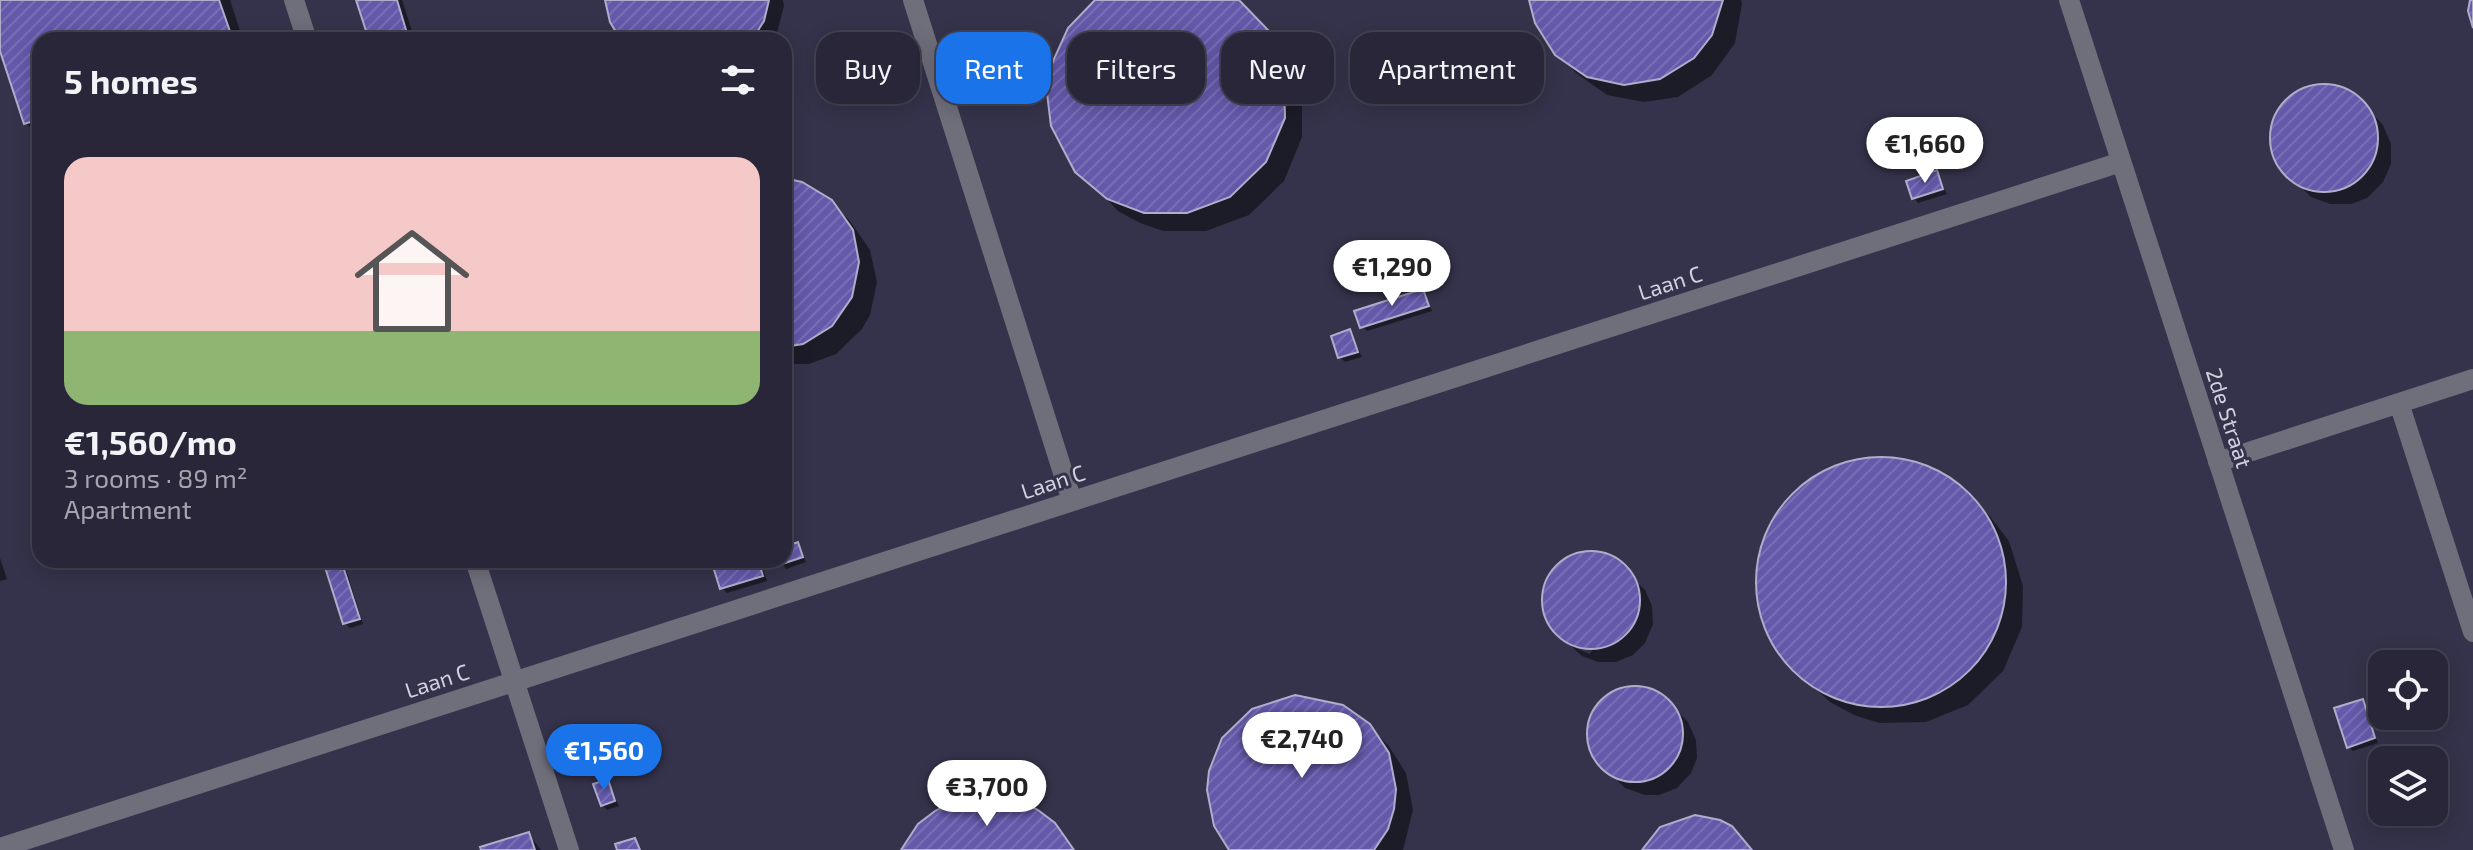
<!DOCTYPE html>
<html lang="en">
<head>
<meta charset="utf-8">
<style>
	:root { --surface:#282638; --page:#343243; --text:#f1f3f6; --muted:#a5a5ae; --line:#444353; --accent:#1a73e8 }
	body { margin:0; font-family:"Exo 2",sans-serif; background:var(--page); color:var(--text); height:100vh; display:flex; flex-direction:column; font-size:30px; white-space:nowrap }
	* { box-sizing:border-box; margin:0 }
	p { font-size:26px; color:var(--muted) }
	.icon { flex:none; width:44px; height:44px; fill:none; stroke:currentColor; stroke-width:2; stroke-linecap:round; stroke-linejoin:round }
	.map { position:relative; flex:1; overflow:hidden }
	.side { position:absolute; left:32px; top:32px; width:760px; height:536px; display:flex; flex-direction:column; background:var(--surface); border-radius:24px; box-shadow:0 4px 20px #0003,0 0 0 2px var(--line) }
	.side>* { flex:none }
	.top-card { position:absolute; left:816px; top:32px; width:760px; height:72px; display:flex; gap:16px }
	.tools { position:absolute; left:2368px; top:650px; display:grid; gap:16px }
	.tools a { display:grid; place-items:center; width:80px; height:80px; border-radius:16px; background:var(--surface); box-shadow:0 4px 20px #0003,0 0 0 2px var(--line); font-size:40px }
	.price { position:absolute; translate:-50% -68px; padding:0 18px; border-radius:28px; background:#fff; color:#222; font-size:26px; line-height:52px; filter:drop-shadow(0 2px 4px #0008) }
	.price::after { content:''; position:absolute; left:50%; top:48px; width:24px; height:18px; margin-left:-12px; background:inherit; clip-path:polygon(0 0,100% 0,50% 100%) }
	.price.selected { background:var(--accent); color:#fff }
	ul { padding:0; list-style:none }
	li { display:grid; align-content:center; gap:16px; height:424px; padding:0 32px }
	li span { display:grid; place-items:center; height:248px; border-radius:24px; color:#555 }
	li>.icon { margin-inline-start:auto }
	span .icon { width:144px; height:144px; fill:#fffc; stroke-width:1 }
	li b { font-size:34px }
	h2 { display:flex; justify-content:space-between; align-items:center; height:96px; padding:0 32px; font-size:34px }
	.pill { padding:0 28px; border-radius:24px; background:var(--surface); box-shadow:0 4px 20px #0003,0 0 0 2px var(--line); font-size:28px; line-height:72px }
	.pill.selected { background:var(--accent); color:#fff }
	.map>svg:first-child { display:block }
	.shadow { fill:#0007 }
	.building { fill:url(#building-hatch); stroke:#afadcb; stroke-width:2 }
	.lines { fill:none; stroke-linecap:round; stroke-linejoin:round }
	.minor { stroke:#6f6e7b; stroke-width:20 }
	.labels { text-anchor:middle; stroke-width:6; stroke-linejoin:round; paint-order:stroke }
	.street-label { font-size:22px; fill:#d1d1e0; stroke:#35334b }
</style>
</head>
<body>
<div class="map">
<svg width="2473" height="850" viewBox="0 0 2473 850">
	<defs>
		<pattern id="building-hatch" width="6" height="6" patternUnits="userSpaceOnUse" patternTransform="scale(2)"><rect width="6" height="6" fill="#6458ab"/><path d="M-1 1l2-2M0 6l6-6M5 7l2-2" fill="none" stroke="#796fb6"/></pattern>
	</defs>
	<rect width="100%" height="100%" fill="#35334b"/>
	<path class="shadow" d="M 7,0 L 230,0 L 243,40 L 40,40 L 40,137 L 26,123 L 0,45 L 0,2 Z
		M 358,0 L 402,0 L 415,40 L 371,40 Z
		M 608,0 L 783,0 L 784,6 L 775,40 L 625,40 Z
		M 1099,0 L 1236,0 L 1285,51 L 1302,90 L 1302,137 L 1284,181 L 1249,215 L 1206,231 L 1163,231 L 1140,223 L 1118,211 L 1067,157 L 1050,113 Z
		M 1532,0 L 1741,0 L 1742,4 L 1735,43 L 1712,75 L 1678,97 L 1644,102 L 1607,95 L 1576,73 L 1557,54 Z
		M 2332,86 L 2351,94 L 2368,109 L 2383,125 L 2391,144 L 2391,164 L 2383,182 L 2367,198 L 2351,204 L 2330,204 L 2311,197 L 2280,166 L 2273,149 L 2272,129 L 2279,110 L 2295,94 L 2314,87 Z
		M 1936,173 L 1947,194 L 1918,203 L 1914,198 Z
		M 784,181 L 831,202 L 850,221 L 870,250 L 877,282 L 870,315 L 862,329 L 836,354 L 809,364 L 784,364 Z
		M 1423,291 L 1432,311 L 1367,331 L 1362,326 Z
		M 1350,331 L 1362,357 L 1345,362 L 1340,357 Z
		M 1906,460 L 1930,468 L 1951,480 L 1988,514 L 2009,541 L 2023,586 L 2022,627 L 2003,671 L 1968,705 L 1926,722 L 1879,723 L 1854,715 L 1830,702 L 1794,669 L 1773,641 L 1758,594 L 1760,558 L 1778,514 L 1813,479 L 1856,461 Z
		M 798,545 L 806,562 L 786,569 L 780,560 L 784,560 L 784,549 Z
		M 1598,554 L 1616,561 L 1645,590 L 1652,606 L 1653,624 L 1645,643 L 1633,655 L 1616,662 L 1598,662 L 1582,656 L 1571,646 L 1590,654 L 1592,650 L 1564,639 L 1553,628 L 1545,610 L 1544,593 L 1551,576 L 1563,562 L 1578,555 Z
		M 0,558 L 7,579 L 0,581 Z
		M 719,560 L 760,560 L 767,581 L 727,593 L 722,588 Z
		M 340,561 L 345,566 L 363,624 L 350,628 L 345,623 Z
		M 1632,687 L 1649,689 L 1673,706 L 1688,722 L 1696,740 L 1697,758 L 1691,773 L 1677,788 L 1659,795 L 1645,795 L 1625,788 L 1596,759 L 1590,743 L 1589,728 L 1596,710 L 1609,696 Z
		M 2362,702 L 2378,743 L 2353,751 L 2349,747 Z
		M 1266,705 L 1369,726 L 1388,745 L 1406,773 L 1413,810 L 1403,850 L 1232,850 L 1216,755 L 1236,724 Z
		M 607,782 L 619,806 L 607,810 L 602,805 Z
		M 529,835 L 541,850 L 483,850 Z"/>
	<path class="building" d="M 0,0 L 219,0 L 233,40 L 40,40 L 40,119 L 24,124 L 0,51 Z
		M 356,0 L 397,0 L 409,40 L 369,40 Z
		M 605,0 L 769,0 L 764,21 L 752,40 L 621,40 L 610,22 Z
		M 1095,0 L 1239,0 L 1268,30 L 1284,70 L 1285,118 L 1266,162 L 1230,197 L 1187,213 L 1144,213 L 1107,199 L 1075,172 L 1051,126 L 1047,93 L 1049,70 L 1068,28 Z
		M 1529,0 L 1723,0 L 1712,35 L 1694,58 L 1660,79 L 1624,85 L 1587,77 L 1555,55 L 1535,23 Z
		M 2470,0 L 2473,0 L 2473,28 L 2468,11 Z
		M2270 138a54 54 0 1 1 108 0a54 54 0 1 1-108 0Z
		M 1937,170 L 1943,189 L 1912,199 L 1906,181 Z
		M 784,178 L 802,182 L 832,200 L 853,230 L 859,262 L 852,297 L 832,326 L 803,344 L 784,347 Z
		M 1423,289 L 1429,306 L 1360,328 L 1354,311 Z
		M 1350,329 L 1358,352 L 1338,358 L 1331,336 Z
		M1756 582a125 125 0 1 1 250 0a125 125 0 1 1-250 0Z
		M 798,542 L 803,557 L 779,565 L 777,560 L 784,560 L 784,547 Z
		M1542 600a49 49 0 1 1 98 0a49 49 0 1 1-98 0Z
		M 341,560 L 360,619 L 343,624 L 324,564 Z
		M 711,560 L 758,560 L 763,576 L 720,589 Z
		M1587 734a48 48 0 1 1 96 0a48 48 0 1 1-96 0Z
		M 1295,695 L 1343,705 L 1370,724 L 1389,753 L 1396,789 L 1394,809 L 1388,829 L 1374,850 L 1229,850 L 1214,826 L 1207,790 L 1209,771 L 1222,738 L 1252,709 Z
		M 2363,699 L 2375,738 L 2347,748 L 2334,708 Z
		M 608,779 L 615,801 L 601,806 L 593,784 Z
		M 986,795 L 1021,801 L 1038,810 L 1055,823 L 1074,850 L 901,850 L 918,824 L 935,811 L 952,802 Z
		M 1695,815 L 1720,820 L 1732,826 L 1752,850 L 1642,850 L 1660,827 Z
		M 529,832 L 535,850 L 481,850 L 480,847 Z
		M 635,838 L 640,850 L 617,850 L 615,844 Z"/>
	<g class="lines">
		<path class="minor" d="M 294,0 L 307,40
			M 913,0 L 1072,501
			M 2069,0 L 2344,850
			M 2399,403 L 2473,632
			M 2218,462 L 2473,379
			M 475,560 L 569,850
			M 0,848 L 2121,162"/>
	</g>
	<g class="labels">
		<g class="street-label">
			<text transform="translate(1670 283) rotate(-18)" y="8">Laan C</text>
			<text transform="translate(2229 418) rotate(72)" y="8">2de Straat</text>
			<text transform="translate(1053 482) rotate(-18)" y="8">Laan C</text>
			<text transform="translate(437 681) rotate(-18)" y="8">Laan C</text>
		</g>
	</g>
</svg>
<div class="tools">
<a><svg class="icon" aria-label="locate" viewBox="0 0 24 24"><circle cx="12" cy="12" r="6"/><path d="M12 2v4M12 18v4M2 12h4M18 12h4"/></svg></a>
<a><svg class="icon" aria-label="layers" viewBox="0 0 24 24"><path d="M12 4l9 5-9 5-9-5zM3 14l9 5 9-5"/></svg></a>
</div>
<b class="price" style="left:1925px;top:185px">€1,660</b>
<b class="price" style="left:1392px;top:308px">€1,290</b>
<b class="price" style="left:1302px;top:780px">€2,740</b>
<b class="price selected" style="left:604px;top:792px">€1,560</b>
<b class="price" style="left:987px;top:828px">€3,700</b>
<div class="top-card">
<a class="pill">Buy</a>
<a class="pill selected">Rent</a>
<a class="pill">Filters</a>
<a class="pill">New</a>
<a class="pill">Apartment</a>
</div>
<section class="side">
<h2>5 homes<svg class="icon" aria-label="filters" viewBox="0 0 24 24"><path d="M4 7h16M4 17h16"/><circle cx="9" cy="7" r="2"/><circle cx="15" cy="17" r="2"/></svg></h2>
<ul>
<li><span style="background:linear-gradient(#f6c9c9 70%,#8fb573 0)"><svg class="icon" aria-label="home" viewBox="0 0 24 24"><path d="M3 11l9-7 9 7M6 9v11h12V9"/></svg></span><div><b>€1,560/mo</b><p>3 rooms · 89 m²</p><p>Apartment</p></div></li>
</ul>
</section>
</div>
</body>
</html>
